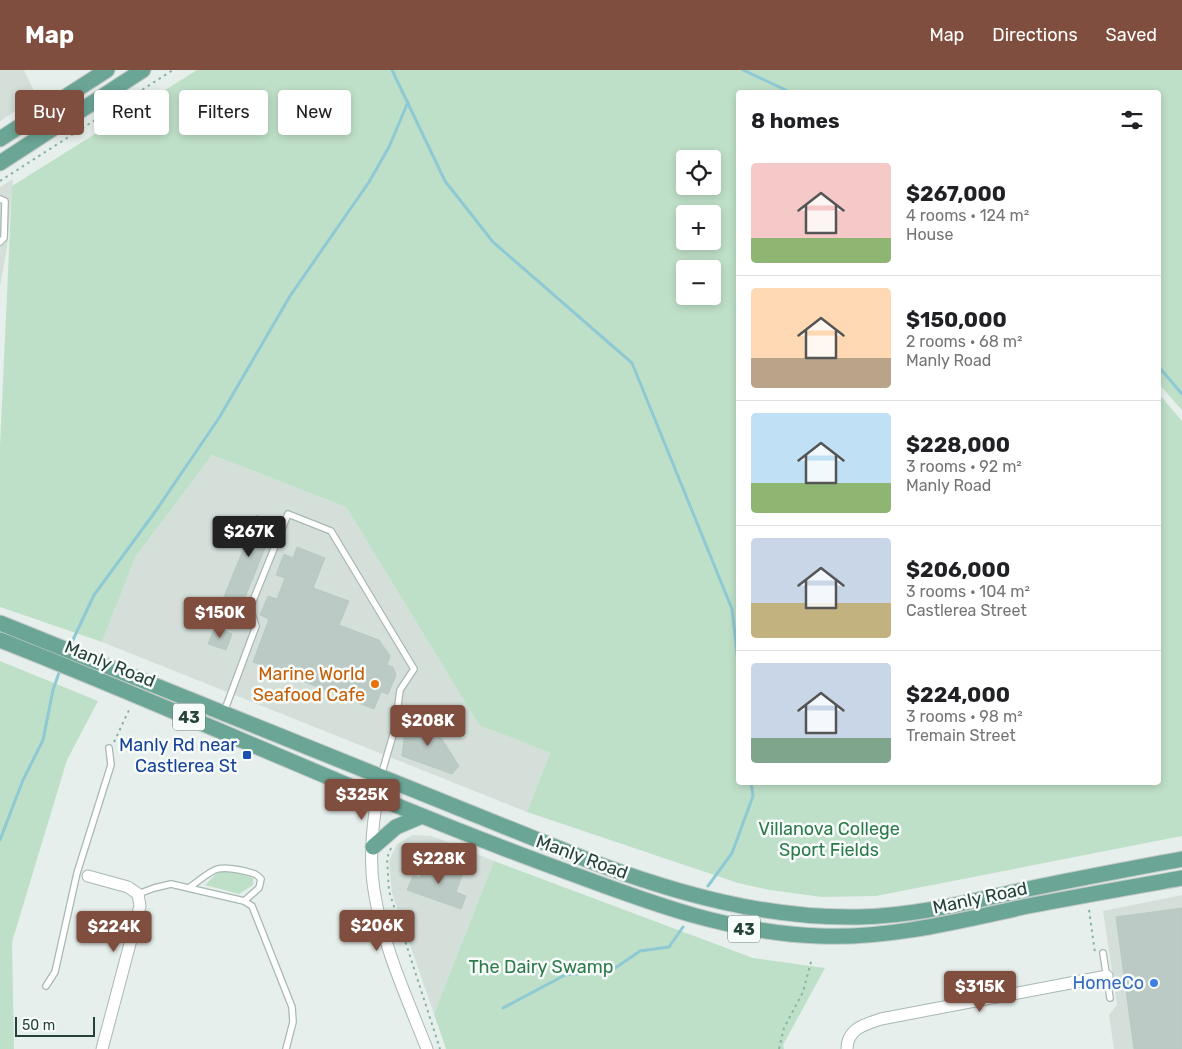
<!DOCTYPE html>
<html lang="en">
<head>
<meta charset="utf-8">
<style>
	:root { --surface:#fff; --page:#f6f6f6; --text:#202124; --muted:#757577; --line:#e0e0e0; --accent:#7f4e3f }
	body { margin:0; font-family:Rubik,sans-serif; background:var(--page); color:var(--text); height:100vh; display:flex; flex-direction:column; font-size:19px; white-space:nowrap }
	* { box-sizing:border-box; margin:0 }
	p { font-size:16px; color:var(--muted) }
	.icon { flex:none; width:28px; height:28px; fill:none; stroke:currentColor; stroke-width:2; stroke-linecap:round; stroke-linejoin:round }
	.map { position:relative; flex:1; overflow:hidden }
	.side { position:absolute; left:736px; top:20px; width:425px; height:695px; display:flex; flex-direction:column; background:var(--surface); border-radius:5px; box-shadow:0 2px 8px #0003 }
	.side>* { flex:none }
	.banner { position:absolute; left:15px; top:20px; width:475px; height:45px; display:flex; gap:10px }
	.buttons { position:absolute; left:676px; top:80px; display:grid; gap:10px }
	.buttons a { display:grid; place-items:center; width:45px; height:45px; border-radius:5px; background:var(--surface); box-shadow:0 2px 8px #0003; font-size:25px }
	.scale { position:absolute; left:15px; bottom:12px; width:80px; box-sizing:border-box; padding-left:5px; border:2px solid #24423a; border-top:0; font-size:14px; line-height:18px; white-space:nowrap; color:#24423a; -webkit-text-stroke:4px #f7fbf9; paint-order:stroke }
	.price { position:absolute; translate:-50% -42px; padding:0 11px; border-radius:5px; background:var(--accent); color:#fff; font-size:16px; line-height:32px; filter:drop-shadow(0 1px 2px #0008) }
	.price::after { content:''; position:absolute; left:50%; top:30px; width:15px; height:11px; margin-left:-8px; background:inherit; clip-path:polygon(0 0,100% 0,50% 100%) }
	.price.on { background:#222; color:#fff }
	ul { padding:0; list-style:none }
	li { display:flex; align-items:center; gap:15px; height:125px; padding:0 15px }
	li+li { border-top:1px solid var(--line) }
	li span { display:grid; place-items:center; flex:none; width:140px; height:100px; border-radius:5px; color:#555 }
	li>.icon { margin-inline-start:auto }
	span .icon { width:60px; height:60px; fill:#fffc; stroke-width:1 }
	li b { font-size:21px }
	h2 { display:flex; justify-content:space-between; align-items:center; height:60px; padding:0 15px; font-size:21px }
	.pill { padding:0 18px; border-radius:5px; background:var(--surface); box-shadow:0 2px 8px #0003; font-size:18px; line-height:45px }
	.pill.on { background:var(--accent); color:#fff }
	header { display:flex; align-items:center; gap:30px; box-sizing:border-box; height:70px; padding:0 25px; background:var(--accent); color:#fff }
	header strong { font-size:24px }
	nav { display:flex; gap:28px; margin-inline-start:auto; font-size:18px }
	.map>svg:first-child { display:block }
	.built { fill:#d4dfda }
	.green { fill:#bfe0c8; fill-rule:evenodd }
	.lines { fill:none; stroke-linecap:round; stroke-linejoin:round }
	.stream { stroke:#8ec9d4; stroke-width:3 }
	.building { fill:#bbcac4; stroke:#b8c9c2 }
	.service-casing { stroke:#a8b8b2; stroke-width:8 }
	.minor-casing { stroke:#a8b8b2; stroke-width:13 }
	.primary-casing { stroke:#c2cac8; stroke-width:17 }
	.path { stroke:#86b3a5; stroke-width:2; stroke-dasharray:2.5 4; stroke-linecap:butt }
	.service { stroke:#fff; stroke-width:5.5 }
	.minor { stroke:#fff; stroke-width:11 }
	.primary { stroke:#6aa596; stroke-width:15 }
	.food-dot { fill:#e8710a; stroke:#f7fbf9; stroke-width:2 }
	.transit-dot { fill:#1a4fb4; stroke:#f7fbf9; stroke-width:2 }
	.shop-dot { fill:#3f7fe0; stroke:#f7fbf9; stroke-width:2 }
	.labels { text-anchor:middle; stroke-width:5; stroke-linejoin:round; paint-order:stroke }
	.shield { fill:#f7fbf9; stroke:#637a73; stroke-width:1 }
	.shield-label { font-size:16px; font-weight:bold; fill:#24423a }
	.street-label { font-size:18px; fill:#24423a; stroke:#f7fbf9 }
	.food-label { font-size:18px; fill:#c56008; stroke:#f7fbf9; text-anchor:end }
	.transit-label { font-size:18px; fill:#164399; stroke:#f7fbf9; text-anchor:end }
	.park-label { font-size:18px; fill:#2d7a4b; stroke:#f7fbf9 }
	.shop-label { font-size:18px; fill:#366cbe; stroke:#f7fbf9; text-anchor:end }
</style>
</head>
<body>
<header>
<strong>Map</strong>
<nav><a>Map</a><a>Directions</a><a>Saved</a></nav>
</header>
<div class="map">
<svg width="1182" height="979" viewBox="0 0 1182 979">
	<rect width="100%" height="100%" fill="#e6efeb"/>
	<path class="built" d="M 0,0 L 24,0 L 37,27 L 0,51 Z
		M 13,109 L 7,178 L 0,216 L 0,117 Z
		M 212,385 L 346,437 L 479,655 L 550,683 L 527,742 L 102,572 L 136,486 Z
		M 413,765 L 432,766 L 494,791 L 434,944 L 392,823 L 389,791 L 397,774 Z
		M 1182,825 L 1182,979 L 1114,979 L 1109,945 L 1117,935 L 1103,841 Z"/>
	<path class="green" d="M 197,0 L 1182,0 L 1182,340 L 1159,314 L 1159,22 L 739,22 L 739,712 L 1159,712 L 1159,324 L 1182,351 L 1182,766 L 876,826 L 822,827 L 770,820 L 738,813 L 527,742 L 550,683 L 479,655 L 346,437 L 212,385 L 136,486 L 102,572 L 0,537 L 0,376 L 12,116 ZM 685,89 L 712,89 L 712,116 L 685,116 ZM 685,144 L 712,144 L 712,171 L 685,171 ZM 685,199 L 712,199 L 712,226 L 685,226 Z
		M 0,591 L 98,631 L 67,690 L 12,872 L 14,979 L 0,979 Z
		M 494,791 L 753,888 L 825,898 L 783,975 L 784,979 L 446,979 L 434,944 Z
		M 227,801 L 250,807 L 253,808 L 253,815 L 239,824 L 205,815 L 217,803 Z"/>
	<g class="lines">
		<path class="stream" d="M 392,0 L 445,111 L 493,172 L 632,293 L 732,539 L 739,600
			M 743,0 L 790,22
			M 1159,297 L 1182,324
			M 71,574 L 94,525 L 155,442 L 219,348 L 290,226 L 369,112 L 389,77 L 408,32
			M 0,770 L 23,710 L 43,670 L 53,620 L 60,600
			M 708,816 L 732,783 L 753,726 L 751,712
			M 503,938 L 565,905 L 611,901 L 640,881 L 669,877 L 683,857"/>
	</g>
	<path class="building" d="M 256,445 L 275,453 L 242,535 L 224,527 L 249,465 L 243,462 L 250,446 L 255,448 Z
		M 297,477 L 325,488 L 313,518 L 349,531 L 339,555 L 379,570 L 390,586 L 387,595 L 393,597 L 396,605 L 388,624 L 381,622 L 374,639 L 253,592 L 269,549 L 260,545 L 268,526 L 277,529 L 285,508 L 276,505 L 284,484 L 293,488 Z
		M 215,557 L 232,564 L 226,580 L 208,574 Z
		M 428,647 L 459,696 L 452,704 L 402,686 L 405,659 Z
		M 427,790 L 463,803 L 456,822 L 466,826 L 461,839 L 407,820 L 413,806 L 420,808 Z
		M 1182,838 L 1182,979 L 1134,979 L 1116,847 Z"/>
	<g class="lines">
		<defs>
			<path id="service" d="M 0,129 L 5,131 L 4,168 L 0,172
				M 224,642 L 256,556 L 250,538 L 288,444 L 331,461 L 414,599 L 400,620 L 395,658 L 381,706
				M 190,817 C 214,800 214,794 244,801 C 252,803 256,803 261,809 L 259,818 L 244,831
				M 138,824 L 154,818 L 171,814 L 244,831 L 252,836 L 292,937 L 293,952 L 286,979
				M 1103,883 L 1110,928
				M 46,916 L 55,902 L 77,803 L 111,695 L 109,678"/>
			<path id="minor" d="M 381,706 C 374,742 368,783 374,820 C 382,874 407,928 427,979
				M 88,806 L 128,817 L 138,824 L 140,836 L 102,979
				M 847,979 C 847,959 865,954 881,949 L 1107,906"/>
			<path id="primary" d="M 0,69 L 107,0
				M 0,93 L 143,0
				M 0,553 L 590,791 C 675,823 766,849 859,847 C 915,846 968,832 1023,820 C 1075,809 1129,799 1182,789
				M 0,570 C 182,641 359,725 543,793 C 636,827 718,862 819,866 C 890,869 959,851 1028,836 C 1079,826 1131,817 1182,808
				M 373,777 L 396,757 L 422,746"/>
		</defs>
		<use href="#service" class="service-casing"/>
		<use href="#minor" class="minor-casing"/>
		<use href="#primary" class="primary-casing"/>
		<path class="path" d="M 0,111 L 173,0
			M 114,672 L 129,640
			M 391,778 L 387,788 L 389,821 L 440,979
			M 1089,840 L 1095,883
			M 779,979 L 784,958 L 803,922 L 812,888"/>
		<use href="#service" class="service"/>
		<use href="#minor" class="minor"/>
		<use href="#primary" class="primary"/>
	</g>
	<circle class="food-dot" cx="375" cy="614" r="5"/>
	<rect class="transit-dot" x="242" y="680" width="10" height="10" rx="2.5"/>
	<circle class="shop-dot" cx="1154" cy="913" r="5"/>
	<g class="labels">
		<g class="shield">
			<rect x="173" y="633.5" width="32" height="27" rx="4"/>
			<rect x="728" y="845.5" width="32" height="27" rx="4"/>
		</g>
		<g class="shield-label">
			<text x="189" y="653">43</text>
			<text x="744" y="865">43</text>
		</g>
		<g class="street-label">
			<text transform="translate(110 594) rotate(22)" y="6">Manly Road</text>
			<text transform="translate(582 787) rotate(20)" y="6">Manly Road</text>
			<text transform="translate(980 828) rotate(-12)" y="6">Manly Road</text>
		</g>
		<g class="food-label">
			<text x="365" y="610">Marine World<tspan x="365" dy="21">Seafood Cafe</tspan></text>
		</g>
		<g class="transit-label">
			<text x="237" y="681">Manly Rd near<tspan x="237" dy="21">Castlerea St</tspan></text>
		</g>
		<g class="park-label">
			<text x="829" y="765">Villanova College<tspan x="829" dy="21">Sport Fields</tspan></text>
			<text x="541" y="903">The Dairy Swamp</text>
		</g>
		<g class="shop-label">
			<text x="1144" y="919">HomeCo</text>
		</g>
	</g>
</svg>
<div class="buttons">
<a><svg class="icon" aria-label="locate" viewBox="0 0 24 24"><circle cx="12" cy="12" r="6"/><path d="M12 2v4M12 18v4M2 12h4M18 12h4"/></svg></a>
<a>+</a>
<a>−</a>
</div>
<div class="scale">50 m</div>
<b class="price on" style="left:249px;top:488px">$267K</b>
<b class="price" style="left:220px;top:569px">$150K</b>
<b class="price" style="left:428px;top:677px">$208K</b>
<b class="price" style="left:362px;top:751px">$325K</b>
<b class="price" style="left:439px;top:815px">$228K</b>
<b class="price" style="left:377px;top:882px">$206K</b>
<b class="price" style="left:114px;top:883px">$224K</b>
<b class="price" style="left:980px;top:943px">$315K</b>
<div class="banner">
<a class="pill on">Buy</a>
<a class="pill">Rent</a>
<a class="pill">Filters</a>
<a class="pill">New</a>
</div>
<section class="side">
<h2>8 homes<svg class="icon" aria-label="filters" viewBox="0 0 24 24"><path d="M4 7h16M4 17h16"/><circle cx="9" cy="7" r="2"/><circle cx="15" cy="17" r="2"/></svg></h2>
<ul>
<li><span style="background:linear-gradient(#f6c9c9 75%,#8fb573 0)"><svg class="icon" aria-label="home" viewBox="0 0 24 24"><path d="M3 11l9-7 9 7M6 9v11h12V9"/></svg></span><div><b>$267,000</b><p>4 rooms · 124 m²</p><p>House</p></div></li>
<li><span style="background:linear-gradient(#ffd9b3 70%,#b9a48a 0)"><svg class="icon" aria-label="home" viewBox="0 0 24 24"><path d="M3 11l9-7 9 7M6 9v11h12V9"/></svg></span><div><b>$150,000</b><p>2 rooms · 68 m²</p><p>Manly Road</p></div></li>
<li><span style="background:linear-gradient(#bfe0f5 70%,#8fb573 0)"><svg class="icon" aria-label="home" viewBox="0 0 24 24"><path d="M3 11l9-7 9 7M6 9v11h12V9"/></svg></span><div><b>$228,000</b><p>3 rooms · 92 m²</p><p>Manly Road</p></div></li>
<li><span style="background:linear-gradient(#c9d6e8 65%,#c2b280 0)"><svg class="icon" aria-label="home" viewBox="0 0 24 24"><path d="M3 11l9-7 9 7M6 9v11h12V9"/></svg></span><div><b>$206,000</b><p>3 rooms · 104 m²</p><p>Castlerea Street</p></div></li>
<li><span style="background:linear-gradient(#c9d6e8 75%,#7fa58c 0)"><svg class="icon" aria-label="home" viewBox="0 0 24 24"><path d="M3 11l9-7 9 7M6 9v11h12V9"/></svg></span><div><b>$224,000</b><p>3 rooms · 98 m²</p><p>Tremain Street</p></div></li>
</ul>
</section>
</div>
</body>
</html>
